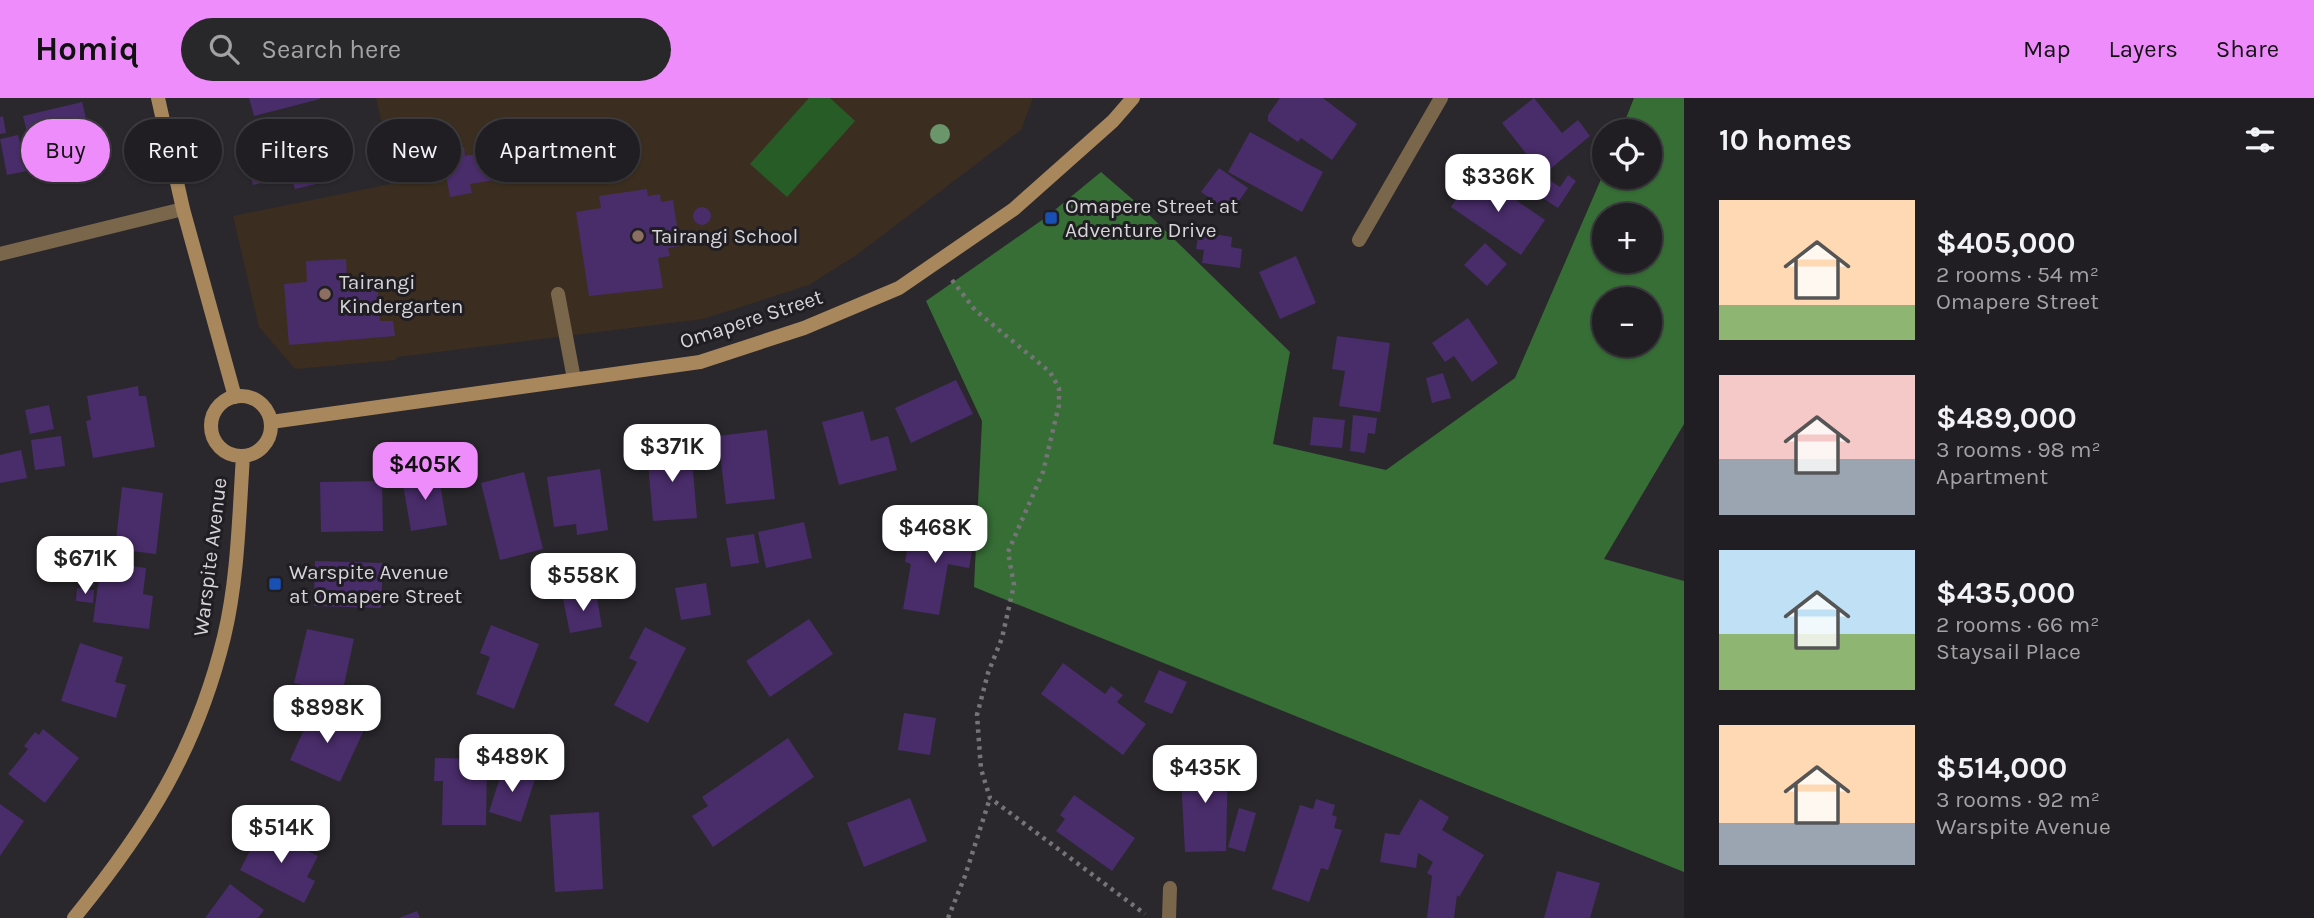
<!DOCTYPE html>
<html lang="en">
<head>
<meta charset="utf-8">
<style>
	:root { --surface:#201e22; --page:#28272a; --text:#f1f3f6; --muted:#a2a2a5; --line:#3d3c40; --accent:#ed8cfa }
	body { margin:0; font-family:Karla,sans-serif; background:var(--page); color:var(--text); height:100vh; display:flex; flex-direction:column; font-size:26px; white-space:nowrap }
	* { box-sizing:border-box; margin:0 }
	p { font-size:23px; color:var(--muted) }
	.icon { flex:none; width:38px; height:38px; fill:none; stroke:currentColor; stroke-width:2; stroke-linecap:round; stroke-linejoin:round }
	.map { position:relative; flex:1; overflow:hidden }
	.panel { display:flex; flex-direction:column; background:var(--surface); width:630px }
	.panel>* { flex:none }
	.banner { position:absolute; left:21px; top:21px; width:665px; height:63px; display:flex; gap:14px }
	.tools { position:absolute; left:1592px; top:21px; display:grid; gap:14px }
	.tools a { display:grid; place-items:center; width:70px; height:70px; border-radius:50%; background:var(--surface); box-shadow:0 2px 5px #0004,0 0 0 2px var(--line); font-size:35px }
	.price { position:absolute; translate:-50% -60px; padding:0 16px; border-radius:14px; background:#fff; color:#222; font-size:23px; line-height:46px; filter:drop-shadow(0 2px 4px #0008) }
	.price::after { content:''; position:absolute; left:50%; top:42px; width:21px; height:16px; margin-left:-10px; background:inherit; clip-path:polygon(0 0,100% 0,50% 100%) }
	.price.active { background:var(--accent); color:#111 }
	ul { padding:0; list-style:none }
	li { display:flex; align-items:center; gap:21px; height:175px; padding:0 35px }
	li span { display:grid; place-items:center; flex:none; width:196px; height:140px; border-radius:0px; color:#555 }
	li>.icon { margin-inline-start:auto }
	span .icon { width:84px; height:84px; fill:#fffc; stroke-width:1 }
	li b { font-size:30px }
	h2 { display:flex; justify-content:space-between; align-items:center; height:84px; padding:0 35px; font-size:30px }
	.chip { padding:0 24px; border-radius:32px; background:var(--surface); box-shadow:0 2px 5px #0004,0 0 0 2px var(--line); font-size:24px; line-height:63px }
	.chip.active { background:var(--accent); color:#111 }
	header { display:flex; align-items:center; gap:42px; box-sizing:border-box; height:98px; padding:0 35px; background:var(--accent); color:#111 }
	header strong { font-size:33px }
	nav { display:flex; gap:38px; margin-inline-start:auto; font-size:24px }
	.search { width:490px; height:63px; background:var(--page); display:flex; align-items:center; gap:18px; box-sizing:border-box; padding:0 24px; border-radius:38px; color:var(--muted); font-size:26px }
	main { display:flex; flex:1; min-height:0 }
	.map>svg:first-child { display:block }
	.education { fill:#3b2e20 }
	.green { fill:#285c27 }
	.forest { fill:#376e36; fill-rule:evenodd }
	.building { fill:#492c6a }
	.lines { fill:none; stroke-linecap:round; stroke-linejoin:round }
	.path { stroke:#767479; stroke-width:4.5; stroke-dasharray:3.5 5; stroke-linecap:butt }
	.service { stroke:#7a664b; stroke-width:14 }
	.minor { stroke:#7a664b; stroke-width:14 }
	.secondary { stroke:#a8875c; stroke-width:14 }
	.tree { fill:#6b966b }
	.transit-dot { fill:#1a4fb4; stroke:#201e23; stroke-width:2.5 }
	.education-dot { fill:#8d6e63; stroke:#201e23; stroke-width:2.5 }
	.labels { text-anchor:middle; stroke-width:6; stroke-linejoin:round; paint-order:stroke }
	.poi-label { font-size:21px; fill:#d6d4d8; stroke:#201e23; text-anchor:start }
	.street-label { font-size:21px; fill:#d6d4d8; stroke:#201e23 }
</style>
</head>
<body>
<header>
<strong>Homiq</strong>
<div class="search"><svg class="icon" aria-label="search" viewBox="0 0 24 24"><circle cx="10" cy="10" r="6"/><path d="M15 15l6 6"/></svg>Search here</div>
<nav><a>Map</a><a>Layers</a><a>Share</a></nav>
</header>
<main>
<div class="map">
<svg width="1684" height="820" viewBox="0 0 1684 820">
	<rect width="100%" height="100%" fill="#2a282d"/>
	<path class="education" d="M 376,0 L 1033,0 L 1021,32 L 858,156 L 809,187 L 703,221 L 397,259 L 395,262 L 295,271 L 259,229 L 233,118 L 391,86 L 391,65 Z"/>
	<path class="green" d="M 809,0 L 830,0 L 855,23 L 787,99 L 750,66 Z"/>
	<path class="forest" d="M 1634,0 L 1684,0 L 1684,326 L 1604,461 L 1684,483 L 1684,774 L 974,489 L 982,323 L 926,203 L 1045,120 L 1101,74 L 1138,106 L 1290,254 L 1273,346 L 1386,372 L 1515,280 L 1605,72 L 1605,79 L 1650,79 L 1650,33 L 1621,33 ZM 1605,117 L 1650,117 L 1650,163 L 1605,163 ZM 1605,201 L 1650,201 L 1650,247 L 1605,247 Z"/>
	<path class="building" d="M 249,0 L 320,0 L 320,1 L 254,18 Z
		M 1280,0 L 1323,0 L 1357,26 L 1332,62 L 1301,40 L 1298,44 L 1268,23 L 1268,17 Z
		M 1534,0 L 1562,35 L 1578,22 L 1590,38 L 1543,77 L 1502,25 Z
		M 82,4 L 93,49 L 67,55 L 69,65 L 37,73 L 23,18 Z
		M 3,18 L 6,35 L 0,36 L 0,19 Z
		M 311,31 L 325,84 L 295,91 L 291,78 L 253,87 L 243,48 Z
		M 1250,34 L 1323,74 L 1302,114 L 1228,74 Z
		M 18,37 L 27,73 L 7,77 L 0,41 Z
		M 464,49 L 465,58 L 515,49 L 520,78 L 470,86 L 472,95 L 450,99 L 442,53 Z
		M 1219,70 L 1248,90 L 1231,114 L 1201,94 Z
		M 1475,74 L 1545,122 L 1521,157 L 1451,109 Z
		M 1537,74 L 1560,89 L 1568,77 L 1576,83 L 1558,110 L 1527,90 Z
		M 647,91 L 648,98 L 660,96 L 661,104 L 673,102 L 680,148 L 668,150 L 670,158 L 658,160 L 663,190 L 589,198 L 576,114 L 601,110 L 599,98 Z
		M693 118a9 9 0 1 1 18 0a9 9 0 1 1-18 0Z
		M 1199,134 L 1232,139 L 1231,149 L 1242,151 L 1240,170 L 1202,165 L 1204,152 L 1196,151 Z
		M 1485,145 L 1507,166 L 1487,188 L 1464,167 Z
		M 1296,158 L 1316,205 L 1280,221 L 1259,174 Z
		M 346,161 L 347,182 L 377,180 L 380,223 L 393,223 L 395,238 L 289,247 L 284,186 L 307,184 L 306,163 Z
		M 1468,220 L 1498,265 L 1472,284 L 1454,258 L 1445,264 L 1432,245 Z
		M 1337,238 L 1390,245 L 1380,314 L 1339,308 L 1345,273 L 1332,271 Z
		M 1443,275 L 1451,300 L 1432,305 L 1426,280 Z
		M 956,282 L 973,316 L 911,345 L 895,310 Z
		M 138,288 L 139,298 L 146,298 L 155,349 L 93,360 L 86,323 L 91,322 L 87,298 Z
		M 49,307 L 54,331 L 30,336 L 25,312 Z
		M 863,313 L 871,343 L 888,338 L 897,372 L 839,387 L 822,324 Z
		M 1353,317 L 1377,320 L 1375,336 L 1368,335 L 1365,355 L 1350,353 Z
		M 1313,319 L 1345,322 L 1342,350 L 1310,347 Z
		M 767,332 L 775,401 L 726,406 L 718,338 Z
		M 61,338 L 65,368 L 35,372 L 31,342 Z
		M 691,349 L 697,420 L 653,423 L 647,353 Z
		M 21,352 L 27,380 L 0,385 L 0,357 Z
		M 600,371 L 608,432 L 577,437 L 576,426 L 554,429 L 547,379 Z
		M 438,374 L 447,427 L 411,433 L 402,381 Z
		M 524,374 L 543,451 L 500,462 L 481,385 Z
		M 382,383 L 383,433 L 321,434 L 320,384 Z
		M 122,389 L 163,395 L 156,456 L 115,451 Z
		M 955,422 L 977,426 L 969,470 L 948,466 L 939,517 L 903,511 L 911,466 L 905,464 L 910,434 L 952,441 Z
		M 804,424 L 812,460 L 766,470 L 758,434 Z
		M 754,436 L 759,465 L 731,469 L 726,440 Z
		M 315,463 L 383,465 L 381,510 L 314,508 Z
		M 101,464 L 146,470 L 143,496 L 153,498 L 149,531 L 93,524 Z
		M 78,471 L 95,473 L 94,488 L 77,486 Z
		M 706,485 L 711,517 L 681,522 L 675,490 Z
		M 77,490 L 94,492 L 93,505 L 76,503 Z
		M 596,495 L 602,529 L 570,535 L 563,501 Z
		M 809,521 L 833,556 L 770,599 L 746,563 Z
		M 491,527 L 539,546 L 514,611 L 476,596 L 490,559 L 480,555 Z
		M 645,529 L 686,550 L 648,625 L 614,607 L 637,564 L 629,560 Z
		M 307,531 L 354,541 L 342,596 L 294,585 Z
		M 80,545 L 123,559 L 115,584 L 126,587 L 116,620 L 61,603 Z
		M 1063,565 L 1105,596 L 1111,588 L 1123,597 L 1117,604 L 1146,626 L 1123,657 L 1041,596 Z
		M 1159,572 L 1187,584 L 1172,616 L 1144,604 Z
		M 314,610 L 364,632 L 340,684 L 290,662 Z
		M 904,615 L 936,620 L 930,657 L 898,652 Z
		M 43,631 L 79,660 L 45,705 L 8,676 L 28,651 L 24,648 L 35,634 L 39,637 Z
		M 788,640 L 814,679 L 713,749 L 692,718 L 708,708 L 702,699 Z
		M 435,660 L 487,661 L 486,727 L 442,727 L 443,683 L 434,683 Z
		M 1228,662 L 1226,753 L 1185,754 L 1180,663 Z
		M 504,667 L 536,678 L 521,724 L 489,714 Z
		M 1074,697 L 1135,740 L 1112,773 L 1056,733 L 1065,721 L 1060,717 Z
		M 910,700 L 927,743 L 864,769 L 847,725 Z
		M 1316,701 L 1335,707 L 1332,717 L 1337,719 L 1334,730 L 1342,732 L 1328,772 L 1321,770 L 1309,804 L 1272,791 L 1300,707 L 1313,711 Z
		M 1420,701 L 1449,719 L 1442,732 L 1484,757 L 1459,799 L 1457,797 L 1454,820 L 1427,820 L 1432,778 L 1427,775 L 1433,764 L 1418,755 L 1416,770 L 1380,764 L 1385,735 L 1399,737 Z
		M 0,706 L 24,723 L 0,758 Z
		M 1239,710 L 1256,715 L 1245,754 L 1228,749 Z
		M 599,714 L 603,791 L 555,794 L 550,717 Z
		M 262,729 L 318,758 L 307,779 L 315,783 L 304,805 L 240,772 Z
		M 1557,773 L 1600,785 L 1590,820 L 1544,820 Z
		M 230,786 L 264,812 L 258,820 L 205,820 Z
		M 417,813 L 420,820 L 399,820 Z"/>
	<g class="lines">
		<path class="path" d="M 952,182 L 975,212 L 1050,274 L 1059,290 L 1059,307 L 1043,374 L 1008,454 L 1014,487 L 1002,540 L 988,575 L 977,617 L 981,671 L 990,700 L 1145,816
			M 948,820 L 965,778 L 990,700"/>
		<path class="service" d="M 558,196 L 574,281"/>
		<path class="minor" d="M 1359,142 L 1441,0
			M 0,156 L 183,111
			M 1169,820 L 1170,790"/>
		<path class="secondary" d="M 158,0 L 183,111 L 235,299
			M211 328a30 30 0 1 1 60 0a30 30 0 1 1-60 0Z
			M 271,324 L 700,264 L 804,230 L 899,190 L 1014,111 L 1113,23 L 1133,0
			M 74,820 C 147,730 196,653 224,539 C 238,481 239,417 243,358"/>
	</g>
	<circle class="tree" cx="940" cy="36" r="10"/>
	<g class="transit-dot">
		<rect x="1044" y="113" width="14" height="14" rx="3.5"/>
		<rect x="268" y="479" width="14" height="14" rx="3.5"/>
	</g>
	<g class="education-dot">
		<circle cx="638" cy="138" r="7"/>
		<circle cx="325" cy="196" r="7"/>
	</g>
	<g class="labels">
		<g class="poi-label">
			<text x="1065" y="115">Omapere Street at<tspan x="1065" dy="24">Adventure Drive</tspan></text>
			<text x="652" y="145">Tairangi School</text>
			<text x="339" y="191">Tairangi<tspan x="339" dy="24">Kindergarten</tspan></text>
			<text x="289" y="481">Warspite Avenue<tspan x="289" dy="24">at Omapere Street</tspan></text>
		</g>
		<g class="street-label">
			<text transform="translate(751 221) rotate(-18)" y="7">Omapere Street</text>
			<text transform="translate(210 459) rotate(-83)" y="7">Warspite Avenue</text>
		</g>
	</g>
</svg>
<div class="tools">
<a><svg class="icon" aria-label="locate" viewBox="0 0 24 24"><circle cx="12" cy="12" r="6"/><path d="M12 2v4M12 18v4M2 12h4M18 12h4"/></svg></a>
<a>+</a>
<a>−</a>
</div>
<b class="price" style="left:1498px;top:116px">$336K</b>
<b class="price" style="left:672px;top:386px">$371K</b>
<b class="price active" style="left:425px;top:404px">$405K</b>
<b class="price" style="left:935px;top:467px">$468K</b>
<b class="price" style="left:85px;top:498px">$671K</b>
<b class="price" style="left:583px;top:515px">$558K</b>
<b class="price" style="left:327px;top:647px">$898K</b>
<b class="price" style="left:512px;top:696px">$489K</b>
<b class="price" style="left:1205px;top:707px">$435K</b>
<b class="price" style="left:281px;top:767px">$514K</b>
<div class="banner">
<a class="chip active">Buy</a>
<a class="chip">Rent</a>
<a class="chip">Filters</a>
<a class="chip">New</a>
<a class="chip">Apartment</a>
</div>
</div>
<section class="panel">
<h2>10 homes<svg class="icon" aria-label="filters" viewBox="0 0 24 24"><path d="M4 7h16M4 17h16"/><circle cx="9" cy="7" r="2"/><circle cx="15" cy="17" r="2"/></svg></h2>
<ul>
<li><span style="background:linear-gradient(#ffd9b3 75%,#8fb573 0)"><svg class="icon" aria-label="home" viewBox="0 0 24 24"><path d="M3 11l9-7 9 7M6 9v11h12V9"/></svg></span><div><b>$405,000</b><p>2 rooms · 54 m²</p><p>Omapere Street</p></div></li>
<li><span style="background:linear-gradient(#f6c9c9 60%,#9aa5b1 0)"><svg class="icon" aria-label="home" viewBox="0 0 24 24"><path d="M3 11l9-7 9 7M6 9v11h12V9"/></svg></span><div><b>$489,000</b><p>3 rooms · 98 m²</p><p>Apartment</p></div></li>
<li><span style="background:linear-gradient(#bfe0f5 60%,#8fb573 0)"><svg class="icon" aria-label="home" viewBox="0 0 24 24"><path d="M3 11l9-7 9 7M6 9v11h12V9"/></svg></span><div><b>$435,000</b><p>2 rooms · 66 m²</p><p>Staysail Place</p></div></li>
<li><span style="background:linear-gradient(#ffd9b3 70%,#9aa5b1 0)"><svg class="icon" aria-label="home" viewBox="0 0 24 24"><path d="M3 11l9-7 9 7M6 9v11h12V9"/></svg></span><div><b>$514,000</b><p>3 rooms · 92 m²</p><p>Warspite Avenue</p></div></li>
</ul>
</section>
</main>
</body>
</html>
